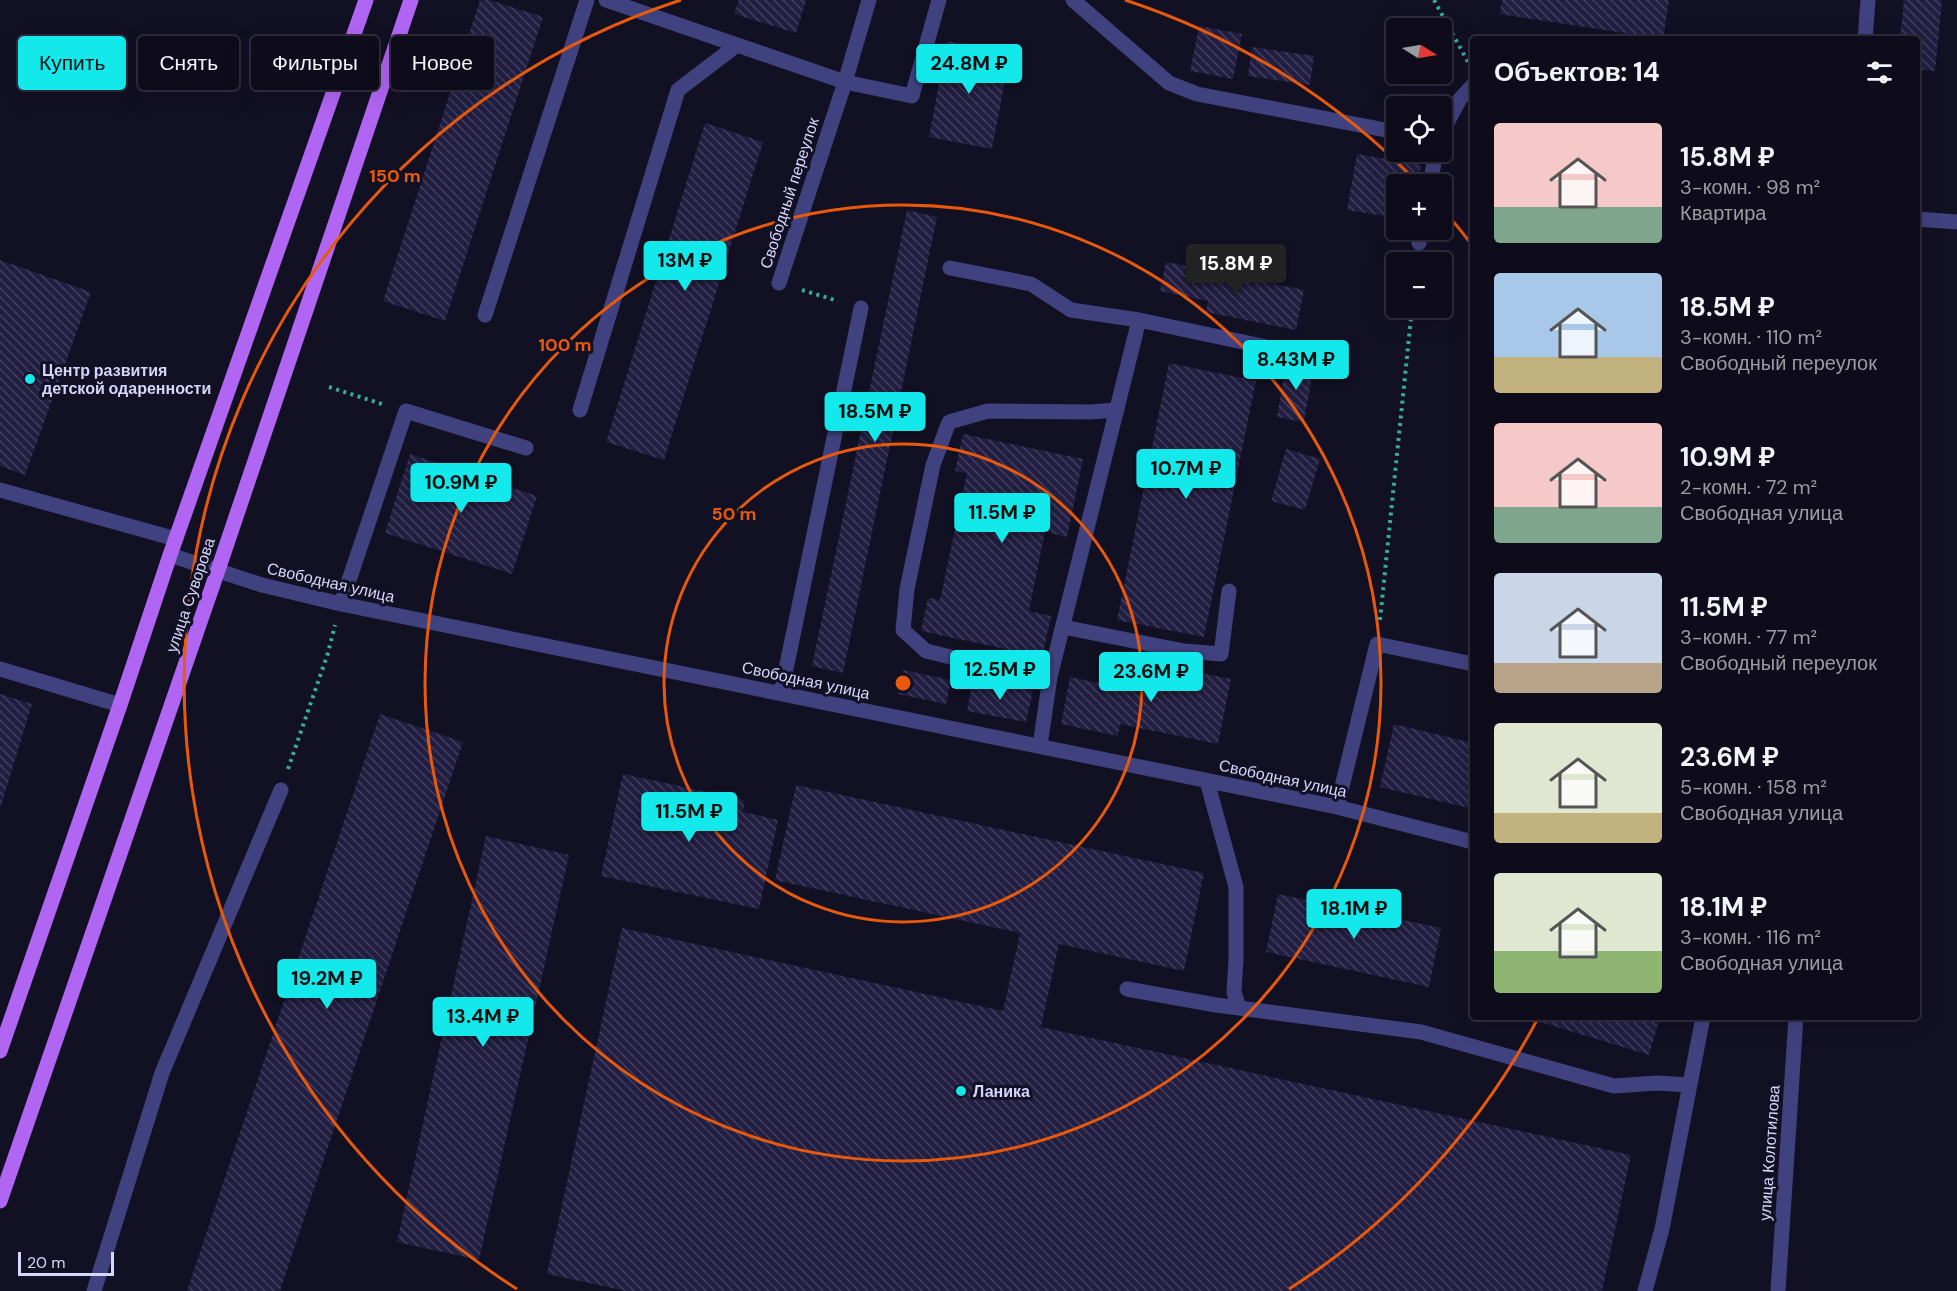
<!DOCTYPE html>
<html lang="ru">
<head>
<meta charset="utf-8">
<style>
	:root { --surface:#0e0c1a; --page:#171523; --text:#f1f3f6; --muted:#9b9ba2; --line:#2e2c39; --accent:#13e8ea }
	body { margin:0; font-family:"DM Sans",sans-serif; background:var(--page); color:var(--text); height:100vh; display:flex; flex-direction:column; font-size:22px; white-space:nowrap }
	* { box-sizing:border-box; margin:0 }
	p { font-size:20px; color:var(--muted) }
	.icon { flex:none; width:33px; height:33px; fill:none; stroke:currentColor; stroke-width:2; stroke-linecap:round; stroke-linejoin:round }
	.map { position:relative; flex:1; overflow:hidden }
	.sheet { position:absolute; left:1470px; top:36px; width:450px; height:984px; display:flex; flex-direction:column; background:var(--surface); border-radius:6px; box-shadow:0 6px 24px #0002,0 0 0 2px var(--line) }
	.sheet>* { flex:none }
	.guide { position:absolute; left:18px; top:36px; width:570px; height:54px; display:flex; gap:12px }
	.needle { width:39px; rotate:101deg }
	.controls { position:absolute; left:1386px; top:18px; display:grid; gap:12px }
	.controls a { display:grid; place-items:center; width:66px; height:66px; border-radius:6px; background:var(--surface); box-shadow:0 6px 24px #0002,0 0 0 2px var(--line); font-size:30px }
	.scale { position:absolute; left:18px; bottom:15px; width:96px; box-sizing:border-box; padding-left:6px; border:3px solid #d6d5fc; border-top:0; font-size:16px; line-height:21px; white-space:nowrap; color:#d6d5fc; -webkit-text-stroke:4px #121023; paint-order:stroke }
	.price { position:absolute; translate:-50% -51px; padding:0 14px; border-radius:6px; background:var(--accent); color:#111; font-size:20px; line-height:39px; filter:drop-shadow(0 2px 3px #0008) }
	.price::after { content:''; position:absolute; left:50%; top:36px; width:18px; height:14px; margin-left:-9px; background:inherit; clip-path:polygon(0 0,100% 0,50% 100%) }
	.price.on { background:#222; color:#fff }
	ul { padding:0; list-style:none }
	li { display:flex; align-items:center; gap:18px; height:150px; padding:0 24px }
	li span { display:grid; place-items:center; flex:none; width:168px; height:120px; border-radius:6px; color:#555 }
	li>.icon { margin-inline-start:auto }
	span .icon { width:72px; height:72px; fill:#fffc; stroke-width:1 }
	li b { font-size:26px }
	h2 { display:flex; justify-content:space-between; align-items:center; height:72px; padding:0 24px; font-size:26px }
	.chip { padding:0 21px; border-radius:6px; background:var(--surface); box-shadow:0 6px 24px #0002,0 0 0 2px var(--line); font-size:21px; line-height:54px }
	.chip.on { background:var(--accent); color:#111 }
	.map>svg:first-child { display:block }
	.building { fill:url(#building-back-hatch) }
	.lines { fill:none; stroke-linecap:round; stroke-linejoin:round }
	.path { stroke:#38ac9b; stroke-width:4; stroke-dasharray:3 4.5; stroke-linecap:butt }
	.minor { stroke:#3f427e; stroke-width:15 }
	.major { stroke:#b165f3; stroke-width:15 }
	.ring { fill:none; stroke:#e8590c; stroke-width:3 }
	.poi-dot { fill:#13e8ea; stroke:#121023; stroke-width:2 }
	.labels { text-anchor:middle; stroke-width:6; stroke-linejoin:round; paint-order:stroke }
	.street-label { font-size:16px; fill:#d6d5fc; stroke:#121023 }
	.poi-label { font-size:16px; font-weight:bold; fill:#d6d5fc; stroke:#121023; text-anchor:start }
	.centre { fill:#e8590c; stroke:#121023; stroke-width:3 }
	.ring-label { font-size:18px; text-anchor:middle; font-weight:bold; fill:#e8590c; stroke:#121023; stroke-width:6; stroke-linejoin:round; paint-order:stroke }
</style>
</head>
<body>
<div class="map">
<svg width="1957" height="1291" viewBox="0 0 1957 1291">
	<defs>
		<pattern id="building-back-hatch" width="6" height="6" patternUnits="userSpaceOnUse" patternTransform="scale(1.5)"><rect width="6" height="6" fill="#221e42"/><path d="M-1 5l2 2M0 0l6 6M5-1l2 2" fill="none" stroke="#413e5e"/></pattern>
	</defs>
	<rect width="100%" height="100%" fill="#121023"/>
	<path class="building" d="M 480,0 L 490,0 L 543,17 L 445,321 L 383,301 Z
		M 739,0 L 806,0 L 796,33 L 734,14 Z
		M 1502,0 L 1669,0 L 1663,39 L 1500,14 Z
		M 1904,0 L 1942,0 L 1935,71 L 1917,69 L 1917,39 L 1900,39 Z
		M 1199,26 L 1242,34 L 1233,79 L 1190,71 Z
		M 947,41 L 1010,54 L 992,149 L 929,137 Z
		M 1252,47 L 1314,56 L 1310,85 L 1248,76 Z
		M 705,123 L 763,142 L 664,460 L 606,442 Z
		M 1357,154 L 1421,165 L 1418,184 L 1396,184 L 1396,218 L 1347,210 Z
		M 907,210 L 937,217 L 843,673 L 812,666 Z
		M 0,260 L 91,292 L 25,475 L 0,466 Z
		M 1166,262 L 1304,290 L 1296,330 L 1206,312 L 1208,301 L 1160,291 Z
		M 1287,360 L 1314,365 L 1304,422 L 1277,417 Z
		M 1169,363 L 1256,381 L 1204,637 L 1117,620 Z
		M 963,434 L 1083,459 L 1067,537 L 1045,532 L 1029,611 L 1051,616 L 1042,657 L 921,631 L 928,598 L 940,600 L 967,473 L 955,471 Z
		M 1286,449 L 1320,459 L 1305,510 L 1271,501 Z
		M 410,454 L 537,496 L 512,574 L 385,533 Z
		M 1132,659 L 1231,679 L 1218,744 L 1120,724 L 1118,736 L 1061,724 L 1070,677 L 1125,689 Z
		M 903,670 L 951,680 L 946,704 L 898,694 Z
		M 973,680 L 1033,691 L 1026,722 L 967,711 Z
		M 0,694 L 32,704 L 1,806 L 0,806 Z
		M 380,714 L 463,742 L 280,1291 L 187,1291 Z
		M 1394,724 L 1473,743 L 1473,809 L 1380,787 Z
		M 623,774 L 745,800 L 743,812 L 778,820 L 759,909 L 601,876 Z
		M 796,785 L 1204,873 L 1184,971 L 1059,944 L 1041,1027 L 1631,1155 L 1602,1291 L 626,1291 L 547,1274 L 622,928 L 1003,1011 L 1020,933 L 775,880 Z
		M 486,836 L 569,855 L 479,1260 L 397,1242 Z
		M 1278,894 L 1441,928 L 1429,987 L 1266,952 Z
		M 1524,1017 L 1660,1017 L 1649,1055 Z"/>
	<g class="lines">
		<path class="path" d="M 1434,0 L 1468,62
			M 802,290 L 838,301
			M 329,387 L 385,405
			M 1380,620 L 1412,308
			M 288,769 L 328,653 L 335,625"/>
		<path class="minor" d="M 606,0 L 845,82 L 912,96 L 939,0
			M 1073,0 L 1169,83 L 1197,94 L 1396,132
			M 1865,39 L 1868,0
			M 1442,132 L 1460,99 L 1473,85
			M 1430,184 L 1436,152
			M 1917,219 L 1957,222
			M 1419,243 L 1421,230
			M 950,268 L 1031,284 L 1071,310 L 1139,320
			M 779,283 L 845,82 L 869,0
			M 485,315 L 587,0
			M 580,410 L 678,90 L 737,45
			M 0,490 L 176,539
			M 170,555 L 262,585 L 341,604 L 1337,807 L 1473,842
			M 341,604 L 406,411 L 526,448
			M 1063,627 L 1184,651 L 1221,654 L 1229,591
			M 0,669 L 120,705
			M 1050,677 L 975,663 L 926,651 L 903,630 L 907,589 L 933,465 L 949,422 L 988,411 L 1090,412 L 1117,410
			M 781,693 L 861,308
			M 1040,746 L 1050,677 L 1139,320 L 1271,348
			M 1207,781 L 1236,887 L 1236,959 L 1234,992 L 1239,1008
			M 1337,807 L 1377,644 L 1473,664
			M 1127,989 L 1216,1005 L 1421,1032 L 1614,1086 L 1657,1083 L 1689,1085
			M 94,1291 L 162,1073 L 281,790
			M 1645,1291 L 1662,1229 L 1703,1017
			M 1778,1291 L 1796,1017"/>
		<path class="major" d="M 0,1051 L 120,705 L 170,555 L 366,0
			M 0,1201 L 218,570 L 411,0"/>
	</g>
	<g class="ring">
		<circle cx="903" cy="683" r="239"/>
		<circle cx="903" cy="683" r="478"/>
		<path d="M1537 1020A718 718 0 0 1 1289 1289M517 1289A718 718 0 0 1 681 0M1125 0A718 718 0 0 1 1419 184M1445 212A718 718 0 0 1 1473 246"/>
	</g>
	<g class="poi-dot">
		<circle cx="30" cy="379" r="6"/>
		<circle cx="961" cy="1091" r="6"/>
	</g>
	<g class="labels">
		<g class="street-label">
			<text transform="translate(789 193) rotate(-72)" y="6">Свободный переулок</text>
			<text transform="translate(331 582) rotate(13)" y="6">Свободная улица</text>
			<text transform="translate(190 595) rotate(-71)" y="6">улица Суворова</text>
			<text transform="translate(806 680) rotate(12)" y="6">Свободная улица</text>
			<text transform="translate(1283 778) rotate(12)" y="6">Свободная улица</text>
			<text transform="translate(1769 1153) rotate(-86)" y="6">улица Колотилова</text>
		</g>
		<g class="poi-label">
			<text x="42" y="376">Центр развития<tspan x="42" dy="18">детской одаренности</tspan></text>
			<text x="973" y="1097">Ланика</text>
		</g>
	</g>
	<circle cx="903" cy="683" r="9" class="centre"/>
	<g class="ring-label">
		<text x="395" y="182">150 m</text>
		<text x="565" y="351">100 m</text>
		<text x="734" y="520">50 m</text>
	</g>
</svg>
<div class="controls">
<a><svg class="needle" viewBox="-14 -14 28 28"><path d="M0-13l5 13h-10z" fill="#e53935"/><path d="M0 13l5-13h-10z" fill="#9b9ba2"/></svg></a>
<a><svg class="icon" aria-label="locate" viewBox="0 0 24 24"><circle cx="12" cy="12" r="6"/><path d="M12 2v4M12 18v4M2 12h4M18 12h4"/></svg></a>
<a>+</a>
<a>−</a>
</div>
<div class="scale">20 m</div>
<b class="price" style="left:969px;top:95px">24.8M ₽</b>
<b class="price" style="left:685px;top:292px">13M ₽</b>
<b class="price on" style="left:1236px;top:295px">15.8M ₽</b>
<b class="price" style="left:1296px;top:391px">8.43M ₽</b>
<b class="price" style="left:875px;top:443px">18.5M ₽</b>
<b class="price" style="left:1186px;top:500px">10.7M ₽</b>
<b class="price" style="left:461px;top:514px">10.9M ₽</b>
<b class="price" style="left:1002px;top:544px">11.5M ₽</b>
<b class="price" style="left:1000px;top:701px">12.5M ₽</b>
<b class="price" style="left:1151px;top:703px">23.6M ₽</b>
<b class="price" style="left:689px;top:843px">11.5M ₽</b>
<b class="price" style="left:1354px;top:940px">18.1M ₽</b>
<b class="price" style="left:327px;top:1010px">19.2M ₽</b>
<b class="price" style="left:483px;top:1048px">13.4M ₽</b>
<div class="guide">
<a class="chip on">Купить</a>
<a class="chip">Снять</a>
<a class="chip">Фильтры</a>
<a class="chip">Новое</a>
</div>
<section class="sheet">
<h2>Объектов: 14<svg class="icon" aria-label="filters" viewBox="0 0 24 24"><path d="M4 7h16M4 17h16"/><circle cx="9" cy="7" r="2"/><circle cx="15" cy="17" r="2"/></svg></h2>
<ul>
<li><span style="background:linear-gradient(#f6c9c9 70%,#7fa58c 0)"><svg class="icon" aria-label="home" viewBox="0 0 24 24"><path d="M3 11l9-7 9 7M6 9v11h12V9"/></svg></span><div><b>15.8M ₽</b><p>3-комн. · 98 m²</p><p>Квартира</p></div></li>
<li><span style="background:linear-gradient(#a9c7e8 70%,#c2b280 0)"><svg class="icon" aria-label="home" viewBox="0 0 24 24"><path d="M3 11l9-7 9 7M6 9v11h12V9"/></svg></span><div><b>18.5M ₽</b><p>3-комн. · 110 m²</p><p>Свободный переулок</p></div></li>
<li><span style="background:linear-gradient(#f6c9c9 70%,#7fa58c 0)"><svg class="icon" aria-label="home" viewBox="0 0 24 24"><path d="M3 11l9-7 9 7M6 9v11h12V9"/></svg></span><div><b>10.9M ₽</b><p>2-комн. · 72 m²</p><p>Свободная улица</p></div></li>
<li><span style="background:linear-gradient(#c9d6e8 75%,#b9a48a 0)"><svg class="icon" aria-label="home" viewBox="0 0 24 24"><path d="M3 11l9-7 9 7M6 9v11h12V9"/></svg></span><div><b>11.5M ₽</b><p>3-комн. · 77 m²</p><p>Свободный переулок</p></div></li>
<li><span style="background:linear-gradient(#dfe7d0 75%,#c2b280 0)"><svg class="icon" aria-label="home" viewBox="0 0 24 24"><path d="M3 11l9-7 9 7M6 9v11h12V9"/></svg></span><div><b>23.6M ₽</b><p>5-комн. · 158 m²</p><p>Свободная улица</p></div></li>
<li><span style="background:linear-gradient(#dfe7d0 65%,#8fb573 0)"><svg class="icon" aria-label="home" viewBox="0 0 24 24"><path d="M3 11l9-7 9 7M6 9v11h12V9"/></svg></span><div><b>18.1M ₽</b><p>3-комн. · 116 m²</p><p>Свободная улица</p></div></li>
</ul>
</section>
</div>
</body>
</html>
